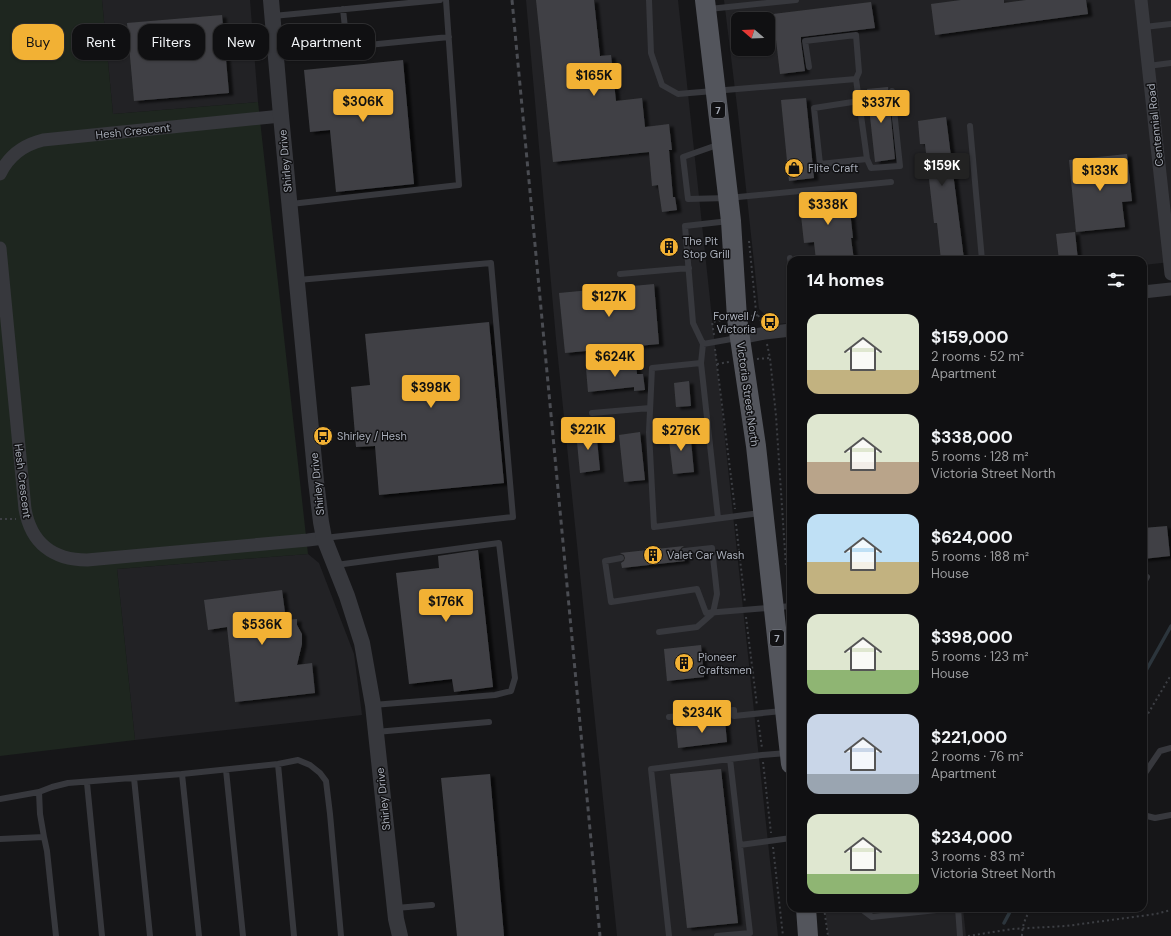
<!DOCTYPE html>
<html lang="en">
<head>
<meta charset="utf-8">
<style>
	:root { --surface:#101012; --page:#19191b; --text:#f1f3f6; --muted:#9c9d9f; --line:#303032; --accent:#f2b134 }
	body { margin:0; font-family:"DM Sans",sans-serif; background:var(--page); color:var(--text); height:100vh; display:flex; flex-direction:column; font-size:15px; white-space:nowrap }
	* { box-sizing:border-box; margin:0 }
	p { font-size:13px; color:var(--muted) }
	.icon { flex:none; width:22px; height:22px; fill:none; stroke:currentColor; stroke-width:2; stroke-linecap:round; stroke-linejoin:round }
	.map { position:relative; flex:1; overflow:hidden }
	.side { position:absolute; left:787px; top:256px; width:360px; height:656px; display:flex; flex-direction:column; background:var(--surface); border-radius:12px; box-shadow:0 1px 3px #0004,0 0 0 1px var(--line) }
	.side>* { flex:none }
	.guide { position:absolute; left:12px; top:24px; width:380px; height:36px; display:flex; gap:8px }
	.needle { width:26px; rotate:289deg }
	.fabs { position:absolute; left:731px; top:12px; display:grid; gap:8px }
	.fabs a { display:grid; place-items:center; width:44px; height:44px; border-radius:8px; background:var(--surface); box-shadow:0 1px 3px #0004,0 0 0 1px var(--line); font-size:20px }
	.price { position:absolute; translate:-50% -34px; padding:0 9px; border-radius:4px; background:var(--accent); color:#111; font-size:13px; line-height:26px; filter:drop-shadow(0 1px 2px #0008) }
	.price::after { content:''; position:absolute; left:50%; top:24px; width:12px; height:9px; margin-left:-6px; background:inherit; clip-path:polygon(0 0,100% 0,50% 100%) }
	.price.on { background:#222; color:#fff }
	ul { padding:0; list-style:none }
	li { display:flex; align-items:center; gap:12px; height:100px; padding:0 20px }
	li span { display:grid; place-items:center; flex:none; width:112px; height:80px; border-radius:12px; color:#555 }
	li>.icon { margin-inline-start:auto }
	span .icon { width:48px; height:48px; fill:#fffc; stroke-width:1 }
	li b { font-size:17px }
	h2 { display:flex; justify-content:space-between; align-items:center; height:48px; padding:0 20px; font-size:17px }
	.pill { padding:0 14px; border-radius:12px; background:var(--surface); box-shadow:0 1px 3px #0004,0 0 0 1px var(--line); font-size:14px; line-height:36px }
	.pill.on { background:var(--accent); color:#111 }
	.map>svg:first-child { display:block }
	.built { fill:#222225; fill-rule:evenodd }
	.green { fill:#1e261f }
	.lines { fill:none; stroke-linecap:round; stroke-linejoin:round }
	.stream { stroke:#2c353c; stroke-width:3.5 }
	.building { fill:#404145; filter:url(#shadow) }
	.path { stroke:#3d3f44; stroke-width:2; stroke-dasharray:2 3; stroke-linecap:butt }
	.service { stroke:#37383d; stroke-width:6 }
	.minor { stroke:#37383d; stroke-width:13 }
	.tertiary { stroke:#37383d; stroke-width:16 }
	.primary { stroke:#53555c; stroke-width:20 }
	.rail { stroke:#4a4c52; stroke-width:3; stroke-dasharray:5 4; stroke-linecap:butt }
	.labels { text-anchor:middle; stroke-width:3; stroke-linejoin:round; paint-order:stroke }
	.shield { fill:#111113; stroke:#7b7e86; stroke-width:1 }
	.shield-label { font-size:10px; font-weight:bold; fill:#a8adb8 }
	.street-label { font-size:11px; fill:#a8adb8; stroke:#111113 }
	.poi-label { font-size:11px; fill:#a8adb8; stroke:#111113; text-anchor:start }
</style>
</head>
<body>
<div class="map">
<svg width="1171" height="936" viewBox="0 0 1171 936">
	<defs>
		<filter id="shadow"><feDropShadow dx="4.5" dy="2.5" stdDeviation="1" flood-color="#0009"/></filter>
	</defs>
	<rect width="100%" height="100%" fill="#161618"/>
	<path class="built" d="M 102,0 L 250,0 L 258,102 L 113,114 Z
		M 526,0 L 678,0 L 778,936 L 617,936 L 556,339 Z
		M 724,0 L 1171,0 L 1171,262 L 1143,265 L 1143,260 L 791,260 L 791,323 L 775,324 L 759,309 L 738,114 ZM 738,19 L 768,19 L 768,49 L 738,49 Z
		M 308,554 L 319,563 L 354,654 L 362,715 L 135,740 L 117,569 Z
		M 825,908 L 963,908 L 966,936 L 828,936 Z"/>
	<path class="green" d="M 0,0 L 102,0 L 113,114 L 258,102 L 308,554 L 117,569 L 135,740 L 0,756 Z"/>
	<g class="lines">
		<path class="stream" d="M 1143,676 L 1171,626
			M 1004,923 L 1012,908"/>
	</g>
	<path class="building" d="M 536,0 L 594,0 L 600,56 L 611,55 L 616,101 L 642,98 L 645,127 L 669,124 L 672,150 L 669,150 L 673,197 L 675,197 L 677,210 L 662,212 L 658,185 L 652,186 L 649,152 L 553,162 Z
		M 961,0 L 1004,0 L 1004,3 L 1026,0 L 1086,0 L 1088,14 L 935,35 L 931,4 Z
		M 871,2 L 875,28 L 801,37 L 801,42 L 805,71 L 780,74 L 773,14 Z
		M 222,15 L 229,93 L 134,101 L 127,23 Z
		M 403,60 L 414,184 L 336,192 L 330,130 L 310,132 L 304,70 Z
		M 888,87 L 895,159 L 875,162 L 867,89 Z
		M 806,98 L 814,178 L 789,181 L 781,100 Z
		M 946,117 L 964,259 L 957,260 L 941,260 L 937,223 L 934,223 L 925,144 L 920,144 L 918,121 Z
		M 1127,154 L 1132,201 L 1122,202 L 1125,227 L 1076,232 L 1069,160 Z
		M 848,192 L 853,238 L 851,238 L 854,260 L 816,260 L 814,242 L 804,243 L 799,197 Z
		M 1075,232 L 1078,260 L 1059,260 L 1056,234 Z
		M 654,284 L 659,344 L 565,353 L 559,293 Z
		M 489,322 L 504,483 L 379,495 L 375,446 L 356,447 L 351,387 L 370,385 L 365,334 Z
		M 636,363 L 637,374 L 643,374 L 645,390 L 634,391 L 634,387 L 588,392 L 586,368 Z
		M 689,381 L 691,406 L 676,407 L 674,383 Z
		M 596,430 L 600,470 L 580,473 L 576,432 Z
		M 690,430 L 694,472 L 673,474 L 668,432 Z
		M 640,432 L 645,480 L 624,482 L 619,435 Z
		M 1167,526 L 1170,556 L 1143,559 L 1143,528 Z
		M 684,546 L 681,548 L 680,551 L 681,554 L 685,555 L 685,561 L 622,568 L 621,563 L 624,561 L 625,558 L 624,555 L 620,553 Z
		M 478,550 L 493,687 L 454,692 L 452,679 L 409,684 L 396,573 L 439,568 L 438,556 Z
		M 282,590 L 286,620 L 297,619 L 297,625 L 302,634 L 302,644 L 297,665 L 312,663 L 315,693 L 235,702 L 227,627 L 208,630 L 204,600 Z
		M 701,645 L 704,677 L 667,681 L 664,649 Z
		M 725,721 L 727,742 L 678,748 L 676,727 Z
		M 721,769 L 738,923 L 687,928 L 670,774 Z
		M 490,774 L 504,936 L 457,936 L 441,778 Z"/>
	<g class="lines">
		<path class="path" d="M 749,241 L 756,311 L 762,323
			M 751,316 L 758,315
			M 714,335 L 712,322 L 723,320
			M 767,344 L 770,358 L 776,416 L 786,567
			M 715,349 L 735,509
			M 757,359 L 770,358
			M 717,364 L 729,362
			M 0,519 L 16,519
			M 736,524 L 745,603
			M 746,617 L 757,706
			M 758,720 L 762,748
			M 1143,722 L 1171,675
			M 763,762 L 771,833
			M 773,847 L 783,936
			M 824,908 L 828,936
			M 968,936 L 1012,929 L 1066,926 L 1156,914 L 1171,910
			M 1022,936 C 1022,925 1026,917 1031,908"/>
		<path class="service" d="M 649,0 L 651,53 L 662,85 L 678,94 L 856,79 L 859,72 L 856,35 L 805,41 L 809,67
			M 343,9 L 347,47
			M 709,9 L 796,0
			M 273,16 L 440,0
			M 1144,27 L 1171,24
			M 307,51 L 449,37
			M 1148,66 L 1171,63
			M 856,79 L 867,159 L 820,164 L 814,108 L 859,101
			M 970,126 L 982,260
			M 720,144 L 683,157 L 688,199 L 728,198 L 891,182
			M 867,159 L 871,168 L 900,166 L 892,91
			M 291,204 L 459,185 L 446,0
			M 790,258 L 791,265
			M 620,274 L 689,268
			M 298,280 L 491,263 L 513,517 L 324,538
			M 703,344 L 737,338
			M 701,363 L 652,368 L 649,432 L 654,527 L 760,513
			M 592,413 L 650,408
			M 718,518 L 701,363 L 703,344 L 693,323 L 685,226 L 729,221
			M 621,558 L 605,561 L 611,602 L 697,589 L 706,613 L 791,606
			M 336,565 L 499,543 L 515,678 L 511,691 L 495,695 L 373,705
			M 1143,574 L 1147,577 L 1143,584
			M 659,632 L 697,627 L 713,613 L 717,594 L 712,548 L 684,551
			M 669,717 L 734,710 L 734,716 L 782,711
			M 376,732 L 489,722
			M 278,764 L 294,936
			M 226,770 L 243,936
			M 182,774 L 199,936
			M 1143,776 L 1160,751 L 1171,748
			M 134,778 L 150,936
			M 87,783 L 102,936
			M 39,792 L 40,814 L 44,837
			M 0,799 L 39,792 L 52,787 L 68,783 L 182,774 L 278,764 L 298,760 L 310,765 L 320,773 L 326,781 L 330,814 L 341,936
			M 1143,815 L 1155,818 L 1171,815
			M 0,839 L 44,837 L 47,851 L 56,936
			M 740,845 L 791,838
			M 396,908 L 432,905
			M 860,908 L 872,917 L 955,908
			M 958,908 L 960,936
			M 669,936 L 651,769 L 762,755 L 787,753
			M 717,936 L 750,933 L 730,759"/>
		<path class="minor" d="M 1141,0 L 1171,274
			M 0,174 C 9,155 23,145 43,140 L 281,116
			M 0,248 L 25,509 C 31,543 53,560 87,560 L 308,540 L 324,538
			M 1143,292 L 1171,289
			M 740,338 L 765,333 L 791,330"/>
		<path class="tertiary" d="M 271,0 L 281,116 L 316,481 L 321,522 L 324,538 L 347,596 L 362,643 L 373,705 L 396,919 L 400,936"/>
		<path class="primary" d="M 705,0 L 731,221 L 737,318 L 756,446 L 791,764
			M 806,908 L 808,936"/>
		<path class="rail" d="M 512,0 L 600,936"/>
	</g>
	<defs>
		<symbol id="shop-disc" viewBox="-11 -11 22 22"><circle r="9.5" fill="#f2b134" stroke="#111113"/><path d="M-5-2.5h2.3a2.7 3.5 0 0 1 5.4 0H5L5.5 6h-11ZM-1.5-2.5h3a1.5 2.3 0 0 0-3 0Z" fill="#111"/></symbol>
		<symbol id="building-disc" viewBox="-11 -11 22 22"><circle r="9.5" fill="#f2b134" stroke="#111113"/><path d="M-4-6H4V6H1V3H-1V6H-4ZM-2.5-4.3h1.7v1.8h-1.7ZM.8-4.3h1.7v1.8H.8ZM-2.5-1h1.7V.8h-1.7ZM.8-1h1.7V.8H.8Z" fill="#111"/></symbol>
		<symbol id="bus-disc" viewBox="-11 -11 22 22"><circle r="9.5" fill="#f2b134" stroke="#111113"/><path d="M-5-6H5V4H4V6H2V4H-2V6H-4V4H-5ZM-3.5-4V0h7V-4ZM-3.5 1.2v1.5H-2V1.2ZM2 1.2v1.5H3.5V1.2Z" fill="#111"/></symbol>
	</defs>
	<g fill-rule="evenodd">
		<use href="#shop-disc" x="783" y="157" width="22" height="22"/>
		<use href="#building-disc" x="658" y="236" width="22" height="22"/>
		<use href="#bus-disc" x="759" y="311" width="22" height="22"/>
		<use href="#bus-disc" x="312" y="425" width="22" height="22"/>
		<use href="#building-disc" x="642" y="544" width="22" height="22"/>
		<use href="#building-disc" x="673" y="652" width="22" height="22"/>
	</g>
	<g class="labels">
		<g class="shield">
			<rect x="711" y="102" width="14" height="16" rx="3"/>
			<rect x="770" y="630" width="14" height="16" rx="3"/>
		</g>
		<g class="shield-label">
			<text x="718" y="114">7</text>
			<text x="777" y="642">7</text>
		</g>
		<g class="street-label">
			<text transform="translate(1155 125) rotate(-96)" y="4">Centennial Road</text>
			<text transform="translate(133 131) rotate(-6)" y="4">Hesh Crescent</text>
			<text transform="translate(285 161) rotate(-95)" y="4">Shirley Drive</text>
			<text transform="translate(748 394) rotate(82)" y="4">Victoria Street North</text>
			<text transform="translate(23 481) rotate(83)" y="4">Hesh Crescent</text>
			<text transform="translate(317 484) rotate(-96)" y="4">Shirley Drive</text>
			<text transform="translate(383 799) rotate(-96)" y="4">Shirley Drive</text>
		</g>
		<g class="poi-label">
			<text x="808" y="172">Flite Craft</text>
			<text x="683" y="245">The Pit<tspan x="683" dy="13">Stop Grill</tspan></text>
			<text x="756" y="320" text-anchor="end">Forwell /<tspan x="756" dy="13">Victoria</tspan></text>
			<text x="337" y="440">Shirley / Hesh</text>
			<text x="667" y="559">Valet Car Wash</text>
			<text x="698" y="661">Pioneer<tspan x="698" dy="13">Craftsmen</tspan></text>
		</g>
	</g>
</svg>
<div class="fabs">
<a><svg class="needle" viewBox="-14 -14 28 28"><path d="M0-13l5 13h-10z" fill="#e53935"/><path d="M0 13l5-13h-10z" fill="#9c9d9f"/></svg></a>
</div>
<b class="price" style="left:594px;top:97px">$165K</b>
<b class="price" style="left:363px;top:123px">$306K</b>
<b class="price" style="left:881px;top:124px">$337K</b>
<b class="price on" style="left:942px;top:187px">$159K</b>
<b class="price" style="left:1100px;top:192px">$133K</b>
<b class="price" style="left:828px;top:226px">$338K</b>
<b class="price" style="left:609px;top:318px">$127K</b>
<b class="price" style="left:615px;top:378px">$624K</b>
<b class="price" style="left:431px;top:409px">$398K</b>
<b class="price" style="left:588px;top:451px">$221K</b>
<b class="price" style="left:681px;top:452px">$276K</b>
<b class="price" style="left:446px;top:623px">$176K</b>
<b class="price" style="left:262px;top:646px">$536K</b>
<b class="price" style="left:702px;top:734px">$234K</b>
<div class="guide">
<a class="pill on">Buy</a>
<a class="pill">Rent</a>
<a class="pill">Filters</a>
<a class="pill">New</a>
<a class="pill">Apartment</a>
</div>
<section class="side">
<h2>14 homes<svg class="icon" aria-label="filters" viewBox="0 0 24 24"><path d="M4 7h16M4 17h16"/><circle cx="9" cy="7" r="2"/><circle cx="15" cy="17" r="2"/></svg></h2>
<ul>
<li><span style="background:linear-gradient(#dfe7d0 70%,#c2b280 0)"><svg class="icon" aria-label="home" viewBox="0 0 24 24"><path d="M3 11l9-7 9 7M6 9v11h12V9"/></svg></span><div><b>$159,000</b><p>2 rooms · 52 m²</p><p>Apartment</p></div></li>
<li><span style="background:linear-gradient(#dfe7d0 60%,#b9a48a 0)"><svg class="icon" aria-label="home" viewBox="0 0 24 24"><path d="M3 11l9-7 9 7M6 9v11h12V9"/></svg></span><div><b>$338,000</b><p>5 rooms · 128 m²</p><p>Victoria Street North</p></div></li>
<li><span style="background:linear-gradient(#bfe0f5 60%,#c2b280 0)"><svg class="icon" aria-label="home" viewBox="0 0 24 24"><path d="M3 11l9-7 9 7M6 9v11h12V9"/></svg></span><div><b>$624,000</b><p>5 rooms · 188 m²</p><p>House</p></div></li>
<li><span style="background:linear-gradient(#dfe7d0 70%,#8fb573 0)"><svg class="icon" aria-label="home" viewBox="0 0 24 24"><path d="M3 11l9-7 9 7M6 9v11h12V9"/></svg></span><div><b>$398,000</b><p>5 rooms · 123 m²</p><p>House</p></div></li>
<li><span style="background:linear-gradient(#c9d6e8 75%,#9aa5b1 0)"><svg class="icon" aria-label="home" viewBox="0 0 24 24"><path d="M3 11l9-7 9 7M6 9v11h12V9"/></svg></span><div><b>$221,000</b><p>2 rooms · 76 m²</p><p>Apartment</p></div></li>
<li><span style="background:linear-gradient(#dfe7d0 75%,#8fb573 0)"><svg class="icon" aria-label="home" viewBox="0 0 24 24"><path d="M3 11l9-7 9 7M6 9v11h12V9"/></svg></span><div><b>$234,000</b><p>3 rooms · 83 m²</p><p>Victoria Street North</p></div></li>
</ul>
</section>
</div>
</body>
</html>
